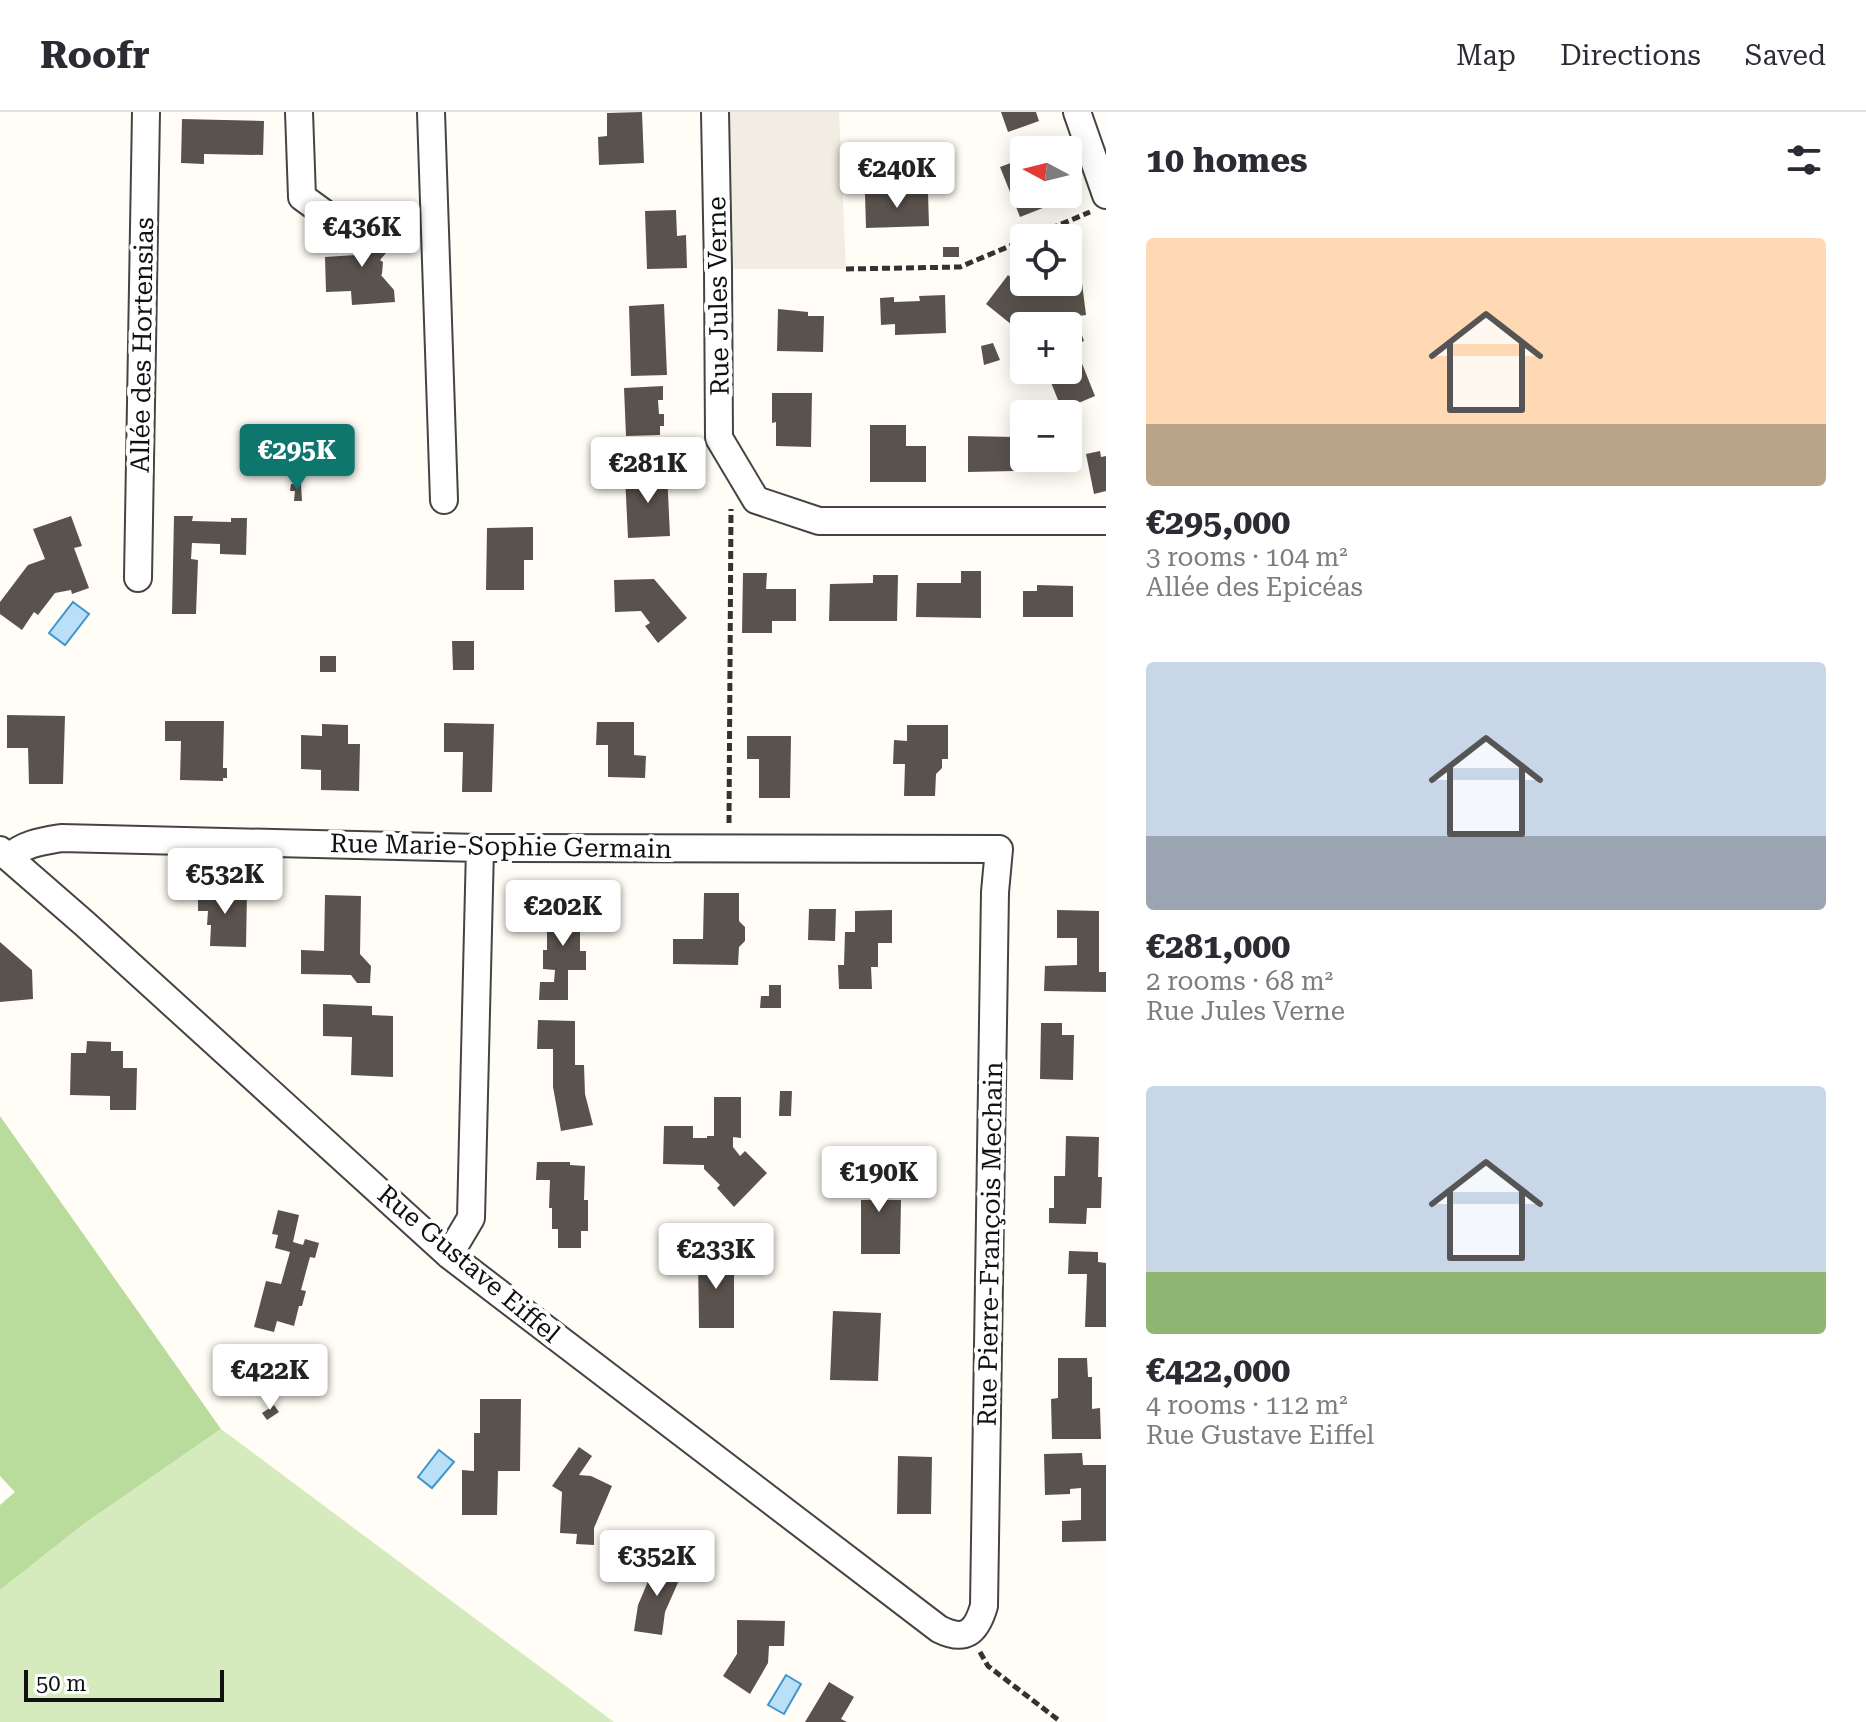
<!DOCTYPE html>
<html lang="en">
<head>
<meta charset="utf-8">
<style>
	:root { --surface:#fff; --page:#f7f7f7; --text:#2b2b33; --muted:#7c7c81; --line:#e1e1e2; --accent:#0f766e }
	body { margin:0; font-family:"Roboto Serif",serif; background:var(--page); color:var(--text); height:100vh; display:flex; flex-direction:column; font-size:30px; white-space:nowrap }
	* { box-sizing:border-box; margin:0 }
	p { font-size:26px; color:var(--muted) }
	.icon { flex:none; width:44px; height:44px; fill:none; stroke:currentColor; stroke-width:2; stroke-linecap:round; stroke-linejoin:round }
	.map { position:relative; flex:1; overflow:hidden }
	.panel { display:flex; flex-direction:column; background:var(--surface); width:760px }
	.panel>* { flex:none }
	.needle { width:52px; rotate:277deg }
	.tools { position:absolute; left:1010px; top:24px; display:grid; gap:16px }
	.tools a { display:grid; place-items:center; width:72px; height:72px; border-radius:8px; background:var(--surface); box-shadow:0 4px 20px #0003; font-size:40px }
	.scale { position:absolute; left:24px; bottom:20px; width:200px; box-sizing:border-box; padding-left:8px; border:4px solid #111; border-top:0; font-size:22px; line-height:28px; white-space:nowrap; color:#111; -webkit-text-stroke:6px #fff; paint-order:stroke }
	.price { position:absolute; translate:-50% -68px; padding:0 18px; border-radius:8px; background:#fff; color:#222; font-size:26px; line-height:52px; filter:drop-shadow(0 2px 4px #0008) }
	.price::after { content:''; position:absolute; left:50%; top:48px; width:24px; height:18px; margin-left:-12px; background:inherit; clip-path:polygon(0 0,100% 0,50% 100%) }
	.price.current { background:var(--accent); color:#fff }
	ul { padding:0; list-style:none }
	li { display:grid; align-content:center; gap:16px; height:424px; padding:0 40px }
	li span { display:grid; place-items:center; height:248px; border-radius:8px; color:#555 }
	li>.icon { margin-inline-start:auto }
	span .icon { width:144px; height:144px; fill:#fffc; stroke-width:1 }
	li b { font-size:34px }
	h2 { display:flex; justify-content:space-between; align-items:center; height:96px; padding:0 40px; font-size:34px }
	header { display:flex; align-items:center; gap:48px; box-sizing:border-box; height:112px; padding:0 40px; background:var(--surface); border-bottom:2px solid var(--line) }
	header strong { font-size:38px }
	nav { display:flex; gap:44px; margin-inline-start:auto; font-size:28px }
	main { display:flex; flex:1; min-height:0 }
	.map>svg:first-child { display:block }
	.green { fill:#d5ebbd }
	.forest { fill:#b9dc9c }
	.plaza { fill:#f1ede2 }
	.water { fill:#b9e0f7; stroke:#3f96cf; stroke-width:2 }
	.building { fill:#5a524d }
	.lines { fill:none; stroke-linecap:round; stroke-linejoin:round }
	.minor-casing { stroke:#444; stroke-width:30 }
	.path { stroke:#333; stroke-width:5; stroke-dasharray:8 4; stroke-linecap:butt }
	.minor { stroke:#fff; stroke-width:26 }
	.labels { text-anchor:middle; stroke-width:8; stroke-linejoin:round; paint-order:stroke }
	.street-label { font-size:26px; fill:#111; stroke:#fff }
</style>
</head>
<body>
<header>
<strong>Roofr</strong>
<nav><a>Map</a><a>Directions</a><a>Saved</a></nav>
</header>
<main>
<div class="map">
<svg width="1106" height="1610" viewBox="0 0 1106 1610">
	<rect width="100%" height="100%" fill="#fffdf5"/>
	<path class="green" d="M 221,1317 L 614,1610 L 0,1610 L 0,1478 L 85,1411 Z"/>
	<path class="forest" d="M 0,1004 L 221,1317 L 85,1411 L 0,1478 L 0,1393 L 15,1380 L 0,1364 Z"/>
	<path class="plaza" d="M 715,0 L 839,0 L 846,157 L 718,157 Z"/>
	<path class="water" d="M 73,490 L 89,502 L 65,533 L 49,521 Z
		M 439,1338 L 454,1350 L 432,1376 L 418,1365 Z
		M 786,1563 L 801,1572 L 784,1602 L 768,1593 Z"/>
	<path class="building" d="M 642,0 L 644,51 L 599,53 L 598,25 L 607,24 L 607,1 Z
		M 1001,0 L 1036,0 L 1039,9 L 1008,20 Z
		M 182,7 L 264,9 L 263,43 L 204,42 L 204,52 L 181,51 Z
		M 1024,46 L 1024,82 L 1049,82 L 1053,92 L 1020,105 L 1000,55 Z
		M 928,80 L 929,114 L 866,116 L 865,82 Z
		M 676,98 L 677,124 L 686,123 L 687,156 L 647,157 L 645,99 Z
		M 392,118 L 393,133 L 380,148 L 383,150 L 382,162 L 381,163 L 394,178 L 395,190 L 352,193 L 351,179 L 326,180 L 325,145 L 356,143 L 349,137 L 349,120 Z
		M 943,135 L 959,135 L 959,145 L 943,145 Z
		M 1008,163 L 1020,173 L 1018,176 L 1027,182 L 1046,181 L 1044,171 L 1057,170 L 1058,174 L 1082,171 L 1086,203 L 1062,206 L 1062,211 L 1024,214 L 1024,216 L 1017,217 L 986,192 Z
		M 945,183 L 946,221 L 895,223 L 895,212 L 881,213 L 880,186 L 894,185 L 894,190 L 920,189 L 919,184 Z
		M 664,192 L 667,263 L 631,264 L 629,194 Z
		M 778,197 L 808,200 L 808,204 L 824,204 L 823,240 L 777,239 Z
		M 1080,217 L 1084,229 L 1068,235 L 1068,222 Z
		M 993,231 L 1000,248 L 984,253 L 981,234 Z
		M 1079,244 L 1095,284 L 1062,298 L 1046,258 L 1068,258 L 1068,248 Z
		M 663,274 L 663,288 L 658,288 L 659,302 L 664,302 L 664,314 L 660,314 L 660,323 L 626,324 L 624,276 Z
		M 772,281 L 812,281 L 811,335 L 776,334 L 776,310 L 772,311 Z
		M 870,313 L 906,313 L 906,334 L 926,334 L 926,370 L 870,370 Z
		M 968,324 L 1014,325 L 1014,359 L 968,360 Z
		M 1100,339 L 1101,345 L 1106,344 L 1106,379 L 1094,382 L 1086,342 Z
		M 667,360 L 670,424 L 628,426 L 625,363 Z
		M 291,372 L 301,372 L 302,389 L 294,389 L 295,379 L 290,379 Z
		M 71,404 L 82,434 L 74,436 L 89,476 L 72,482 L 71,478 L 55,481 L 38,503 L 34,500 L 22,518 L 0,502 L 0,490 L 28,453 L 45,447 L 33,417 Z
		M 174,404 L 193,404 L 192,409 L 231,410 L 231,406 L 247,406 L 246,443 L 220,442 L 220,432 L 192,431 L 191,447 L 198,448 L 196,502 L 172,502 Z
		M 533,415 L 533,448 L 524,448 L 524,478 L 486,478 L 487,416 Z
		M 961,459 L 981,459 L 981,506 L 916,505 L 917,471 L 961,471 Z
		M 743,461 L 767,461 L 766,477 L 796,477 L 796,509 L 772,509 L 772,521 L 742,521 Z
		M 873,463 L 898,463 L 897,509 L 829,509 L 830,472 L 873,471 Z
		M 654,467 L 687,506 L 658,531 L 645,514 L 650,511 L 641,499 L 615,500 L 614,468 Z
		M 1037,473 L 1073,474 L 1073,505 L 1023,505 L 1023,479 L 1037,479 Z
		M 452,529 L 474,529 L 474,558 L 453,558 Z
		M 320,544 L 336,544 L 336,560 L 320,560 Z
		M 7,603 L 65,604 L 63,672 L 29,672 L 28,636 L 7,636 Z
		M 165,609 L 224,609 L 223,653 L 223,656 L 227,656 L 227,666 L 223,666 L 223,669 L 180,668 L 181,629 L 165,629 Z
		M 597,610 L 634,610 L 634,643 L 646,644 L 645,666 L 608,665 L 608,633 L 596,633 Z
		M 444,611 L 494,612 L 492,680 L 462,680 L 463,640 L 444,640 Z
		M 322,612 L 348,613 L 348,632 L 360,632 L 359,679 L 321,678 L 321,658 L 301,657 L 301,623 L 322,624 Z
		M 907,613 L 948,613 L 948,647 L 942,647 L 942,656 L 936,662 L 935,684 L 904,684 L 905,652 L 893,652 L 894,628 L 907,629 Z
		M 747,624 L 791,624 L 790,686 L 759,686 L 759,647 L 747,647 Z
		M 198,775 L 211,775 L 211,778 L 247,779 L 246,835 L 210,834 L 211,813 L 207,813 L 208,799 L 198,799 Z
		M 704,781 L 739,781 L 739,809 L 745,815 L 745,829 L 739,835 L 738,853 L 673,852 L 673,827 L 703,827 Z
		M 325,783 L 361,784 L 360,842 L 371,854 L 370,871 L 357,871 L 351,863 L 301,862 L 301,838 L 324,839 Z
		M 543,796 L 593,797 L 593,816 L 580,816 L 580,839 L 586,839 L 586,858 L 568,858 L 568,888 L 539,888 L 540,870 L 554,870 L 555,858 L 543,857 L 543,838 L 547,838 L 547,816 L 543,816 Z
		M 809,797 L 836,797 L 835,829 L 808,828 Z
		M 892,798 L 892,831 L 878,831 L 878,855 L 871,855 L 872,877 L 839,877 L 838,853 L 844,853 L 845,820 L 855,820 L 855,799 Z
		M 1057,798 L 1099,799 L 1099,860 L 1106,860 L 1106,880 L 1044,879 L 1045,854 L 1077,853 L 1077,826 L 1057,826 Z
		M 0,830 L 32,858 L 33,887 L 0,890 Z
		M 769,873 L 781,873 L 781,896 L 760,896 L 761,884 L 769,884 Z
		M 323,892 L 372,894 L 372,903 L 393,904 L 393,965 L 351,963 L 352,925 L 323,924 Z
		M 538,908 L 575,909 L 575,953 L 584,953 L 585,982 L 593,1013 L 561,1019 L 553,975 L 553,937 L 537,937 Z
		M 1041,911 L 1062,911 L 1062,923 L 1074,923 L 1073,968 L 1040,967 Z
		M 87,929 L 111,930 L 111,939 L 123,939 L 123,956 L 137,956 L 136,998 L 110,998 L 110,984 L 70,983 L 71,941 L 86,941 Z
		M 780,979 L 792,979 L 791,1004 L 779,1004 Z
		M 714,985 L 741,985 L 741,1026 L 733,1025 L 733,1035 L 740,1044 L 745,1039 L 767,1061 L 734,1095 L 717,1076 L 720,1073 L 704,1057 L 704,1053 L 663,1052 L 664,1014 L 693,1014 L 693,1026 L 707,1026 L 707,1024 L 714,1024 Z
		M 1066,1024 L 1099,1025 L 1098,1065 L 1102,1065 L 1101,1096 L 1087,1096 L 1086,1112 L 1049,1111 L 1049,1096 L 1054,1096 L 1054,1064 L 1065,1064 Z
		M 537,1050 L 570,1050 L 570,1053 L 585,1054 L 584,1088 L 588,1088 L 588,1119 L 581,1119 L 581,1136 L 558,1136 L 558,1117 L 552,1117 L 552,1096 L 549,1096 L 550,1068 L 536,1068 Z
		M 855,1057 L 893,1057 L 893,1077 L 887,1077 L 887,1088 L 901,1088 L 900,1142 L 861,1142 L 861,1088 L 879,1088 L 879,1077 L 855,1077 Z
		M 278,1098 L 299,1103 L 293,1130 L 303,1133 L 305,1127 L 319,1131 L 315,1146 L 310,1145 L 301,1178 L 306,1179 L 302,1194 L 299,1194 L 294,1214 L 277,1209 L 274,1220 L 254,1215 L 266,1169 L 281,1172 L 290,1140 L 275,1136 L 278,1123 L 272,1122 Z
		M 1069,1139 L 1098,1140 L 1098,1150 L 1106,1151 L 1106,1215 L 1085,1215 L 1087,1162 L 1068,1162 Z
		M 698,1143 L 734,1143 L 734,1216 L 699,1216 Z
		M 833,1199 L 881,1201 L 878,1269 L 830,1268 Z
		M 1058,1246 L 1087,1246 L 1088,1265 L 1092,1265 L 1092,1297 L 1100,1296 L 1101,1327 L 1052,1327 L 1051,1287 L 1058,1286 Z
		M 480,1287 L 521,1287 L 520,1359 L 498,1359 L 497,1403 L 462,1403 L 462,1358 L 474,1359 L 474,1321 L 480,1321 Z
		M 274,1293 L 279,1300 L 267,1308 L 262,1301 Z
		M 579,1335 L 592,1344 L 579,1363 L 591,1364 L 612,1374 L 594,1416 L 594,1433 L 576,1432 L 577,1422 L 560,1421 L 562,1380 L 552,1374 Z
		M 1082,1341 L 1083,1353 L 1106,1353 L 1106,1429 L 1062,1430 L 1062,1409 L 1081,1408 L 1081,1376 L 1070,1377 L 1070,1382 L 1045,1383 L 1044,1342 Z
		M 898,1344 L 932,1345 L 931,1402 L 897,1402 Z
		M 658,1446 L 684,1457 L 665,1500 L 662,1523 L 634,1519 L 638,1493 Z
		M 737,1508 L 785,1509 L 784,1534 L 769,1534 L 768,1551 L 750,1582 L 723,1564 L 737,1542 Z
		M 829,1570 L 854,1585 L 841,1607 L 847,1610 L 805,1610 Z"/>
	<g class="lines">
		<defs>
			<path id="minor" d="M 299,0 L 302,85 L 324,101
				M 431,0 L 444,388
				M 715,0 L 718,157 L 719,326 L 756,388 L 819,409 L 1106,409
				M 1077,0 L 1106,83
				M 138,466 L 146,0
				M 0,738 L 85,812 L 449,1143 L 939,1517 C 965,1530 976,1521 984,1494 L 995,780 L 999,737 L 480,736 L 61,726 C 43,729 22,732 9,746
				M 449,1143 L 471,1106 L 480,736"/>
		</defs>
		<use href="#minor" class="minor-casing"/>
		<path class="path" d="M 1028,126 L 1090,100
			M 846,157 L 960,155 L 1024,128
			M 729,711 L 731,397
			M 980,1540 L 988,1554 L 1061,1610"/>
		<use href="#minor" class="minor"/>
	</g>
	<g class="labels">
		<g class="street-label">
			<text transform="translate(718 184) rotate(-91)" y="9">Rue Jules Verne</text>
			<text transform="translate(142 233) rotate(-89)" y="9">Allée des Hortensias</text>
			<text transform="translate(501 734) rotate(1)" y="9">Rue Marie-Sophie Germain</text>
			<text transform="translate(990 1132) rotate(-89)" y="9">Rue Pierre-François Mechain</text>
			<text transform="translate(469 1152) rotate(40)" y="9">Rue Gustave Eiffel</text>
		</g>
	</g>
</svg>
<div class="tools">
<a><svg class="needle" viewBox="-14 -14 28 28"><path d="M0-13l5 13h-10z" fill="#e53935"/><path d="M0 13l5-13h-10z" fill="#7c7c81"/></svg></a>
<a><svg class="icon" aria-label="locate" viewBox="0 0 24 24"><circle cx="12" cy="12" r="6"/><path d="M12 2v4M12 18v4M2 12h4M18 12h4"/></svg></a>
<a>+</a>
<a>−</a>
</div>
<div class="scale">50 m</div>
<b class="price" style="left:897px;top:98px">€240K</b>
<b class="price" style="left:362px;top:157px">€436K</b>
<b class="price current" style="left:297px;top:380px">€295K</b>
<b class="price" style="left:648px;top:393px">€281K</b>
<b class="price" style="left:225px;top:804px">€532K</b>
<b class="price" style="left:563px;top:836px">€202K</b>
<b class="price" style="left:879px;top:1102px">€190K</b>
<b class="price" style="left:716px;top:1179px">€233K</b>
<b class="price" style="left:270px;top:1300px">€422K</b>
<b class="price" style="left:657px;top:1486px">€352K</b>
</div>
<section class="panel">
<h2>10 homes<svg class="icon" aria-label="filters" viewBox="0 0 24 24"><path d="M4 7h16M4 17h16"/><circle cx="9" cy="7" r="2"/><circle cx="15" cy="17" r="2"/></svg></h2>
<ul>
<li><span style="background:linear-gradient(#ffd9b3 75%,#b9a48a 0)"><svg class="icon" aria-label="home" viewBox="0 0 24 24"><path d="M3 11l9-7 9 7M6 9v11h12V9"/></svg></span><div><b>€295,000</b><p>3 rooms · 104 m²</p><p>Allée des Epicéas</p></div></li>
<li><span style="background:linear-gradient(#c9d6e8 70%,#9aa5b1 0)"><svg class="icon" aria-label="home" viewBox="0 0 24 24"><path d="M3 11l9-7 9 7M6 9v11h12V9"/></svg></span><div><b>€281,000</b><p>2 rooms · 68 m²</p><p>Rue Jules Verne</p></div></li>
<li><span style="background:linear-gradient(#c9d6e8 75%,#8fb573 0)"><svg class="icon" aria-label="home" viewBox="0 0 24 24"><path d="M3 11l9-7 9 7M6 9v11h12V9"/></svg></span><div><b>€422,000</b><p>4 rooms · 112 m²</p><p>Rue Gustave Eiffel</p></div></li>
</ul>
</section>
</main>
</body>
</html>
